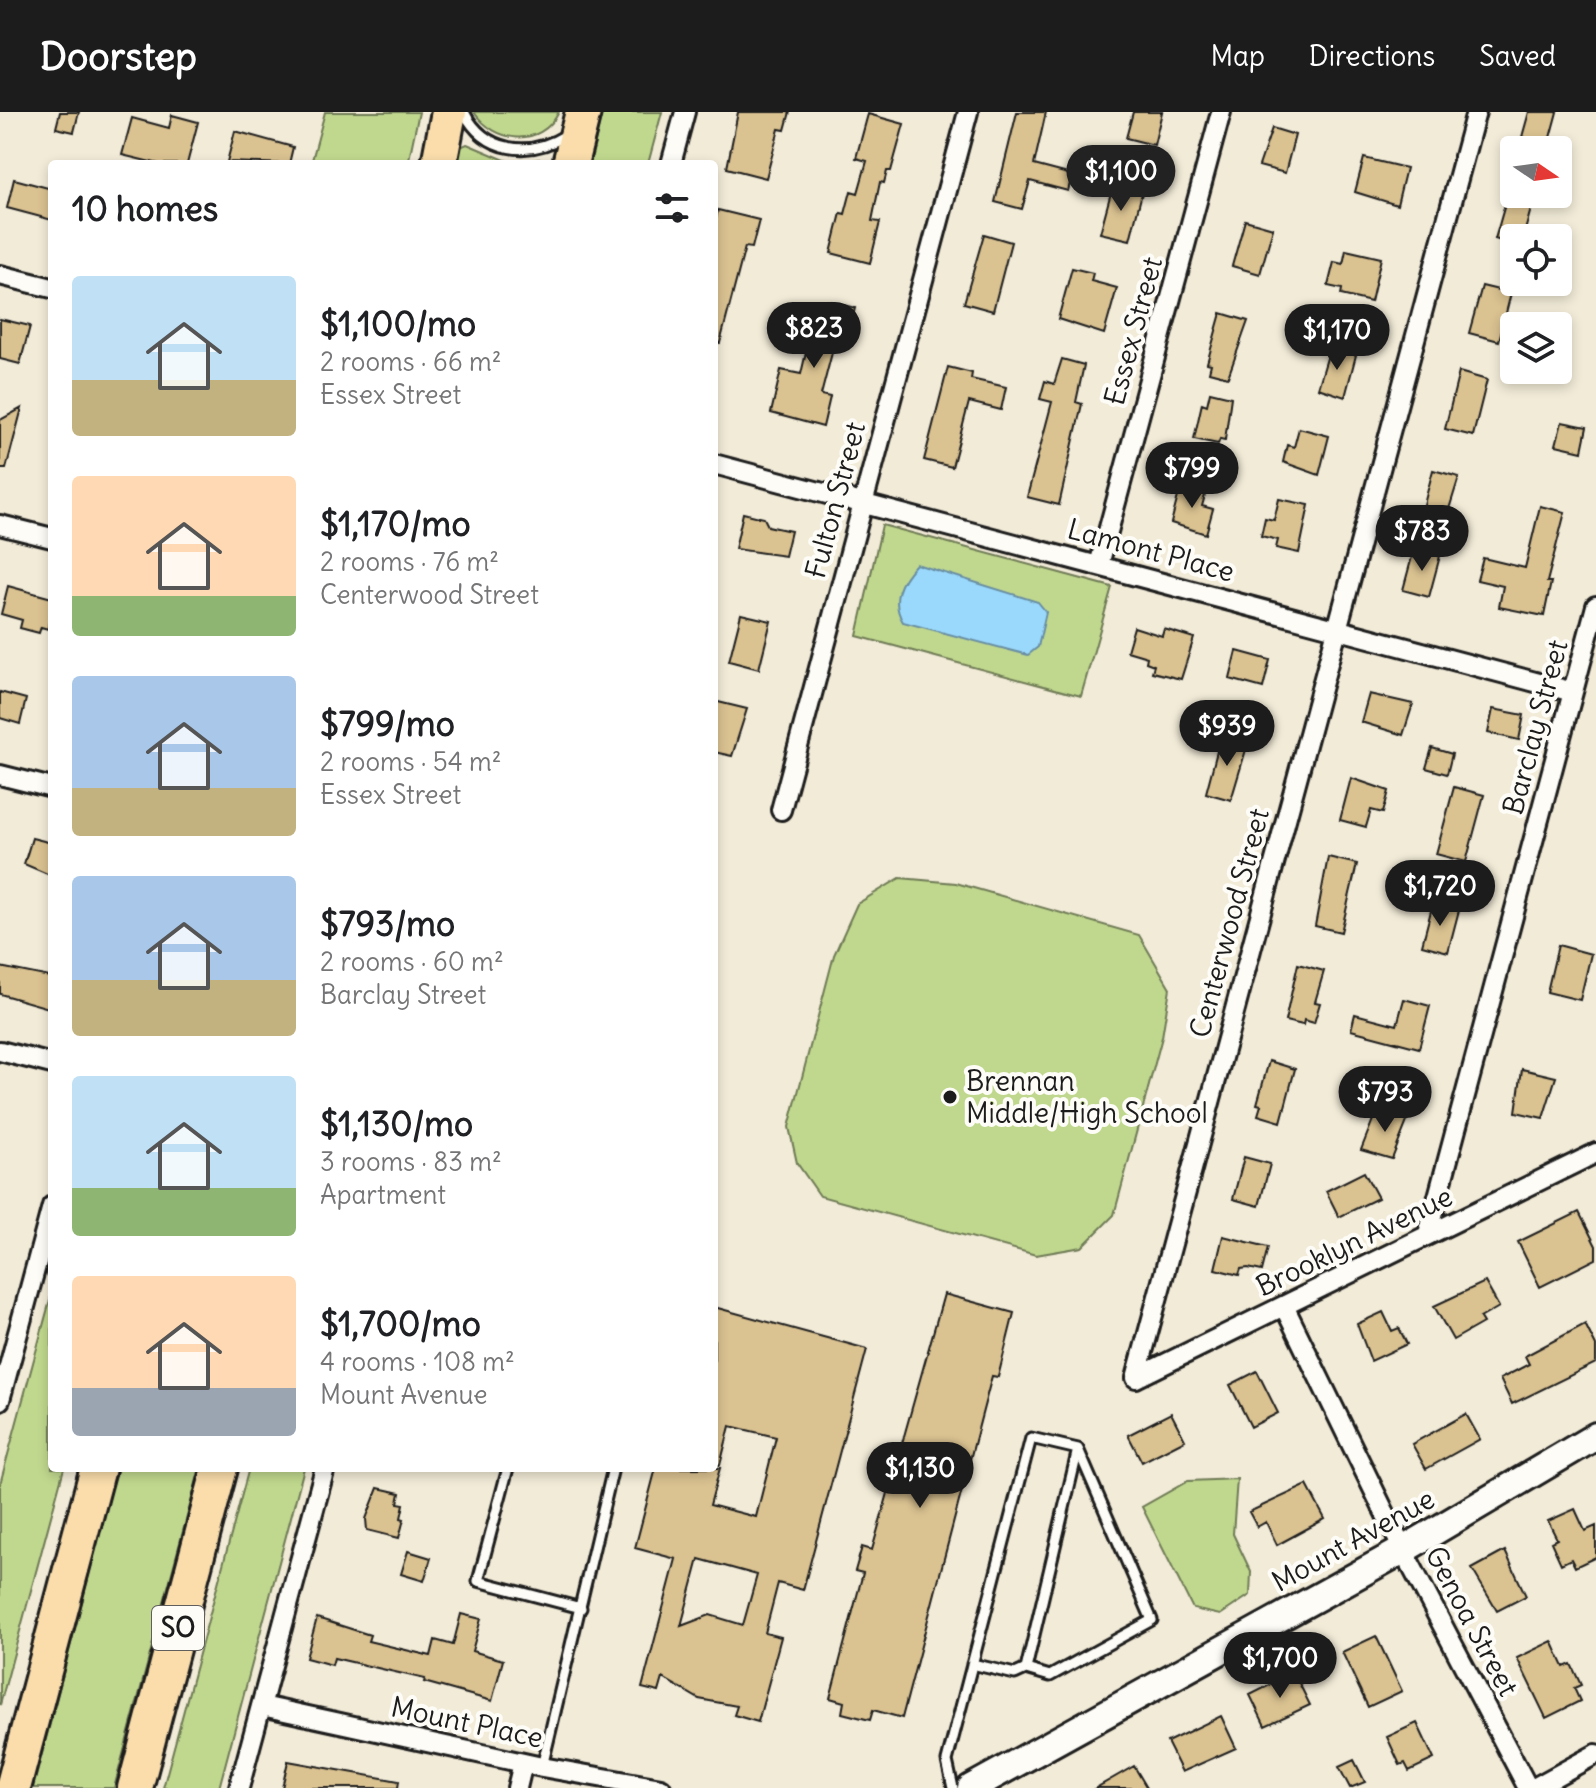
<!DOCTYPE html>
<html lang="en">
<head>
<meta charset="utf-8">
<style>
	:root { --surface:#fff; --page:#f6f6f6; --text:#202124; --muted:#757577; --accent:#1c1c1c }
	body { margin:0; font-family:Delius,sans-serif; background:var(--page); color:var(--text); height:100vh; display:flex; flex-direction:column; font-size:30px; white-space:nowrap }
	* { box-sizing:border-box; margin:0 }
	p { font-size:26px; color:var(--muted) }
	.icon { flex:none; width:44px; height:44px; fill:none; stroke:currentColor; stroke-width:2; stroke-linecap:round; stroke-linejoin:round }
	.map { position:relative; flex:1; overflow:hidden }
	.panel { position:absolute; left:48px; top:48px; width:670px; height:1312px; display:flex; flex-direction:column; background:var(--surface); border-radius:8px; box-shadow:0 4px 12px #0003 }
	.panel>* { flex:none }
	.needle { width:52px; rotate:103deg }
	.buttons { position:absolute; left:1500px; top:24px; display:grid; gap:16px }
	.buttons a { display:grid; place-items:center; width:72px; height:72px; border-radius:8px; background:var(--surface); box-shadow:0 4px 12px #0003; font-size:40px }
	.price { position:absolute; translate:-50% -68px; padding:0 18px; border-radius:28px; background:var(--accent); color:#fff; font-size:26px; line-height:52px; filter:drop-shadow(0 2px 4px #0008) }
	.price::after { content:''; position:absolute; left:50%; top:48px; width:24px; height:18px; margin-left:-12px; background:inherit; clip-path:polygon(0 0,100% 0,50% 100%) }
	.price.selected { background:#222; color:#fff }
	ul { padding:0; list-style:none }
	li { display:flex; align-items:center; gap:24px; height:200px; padding:0 24px }
	li span { display:grid; place-items:center; flex:none; width:224px; height:160px; border-radius:8px; color:#555 }
	li>.icon { margin-inline-start:auto }
	span .icon { width:96px; height:96px; fill:#fffc; stroke-width:1 }
	li b { font-size:34px }
	h2 { display:flex; justify-content:space-between; align-items:center; height:96px; padding:0 24px; font-size:34px }
	header { display:flex; align-items:center; gap:48px; box-sizing:border-box; height:112px; padding:0 40px; background:var(--accent); color:#fff }
	header strong { font-size:38px }
	nav { display:flex; gap:44px; margin-inline-start:auto; font-size:28px }
	.map>svg:first-child { display:block }
	.green { fill:#c0d88e; stroke:#6e7a55; stroke-width:2 }
	.water { fill:#9ad9fc; stroke:#688da2; stroke-width:2 }
	.building { fill:#dac291; stroke:#1c1c1c; stroke-width:2; fill-rule:evenodd }
	.lines { fill:none; stroke-linecap:round; stroke-linejoin:round }
	.lane-casing { stroke:#1c1c1c; stroke-width:15 }
	.street-casing { stroke:#1c1c1c; stroke-width:24 }
	.secondary-casing { stroke:#1c1c1c; stroke-width:32 }
	.highway-casing { stroke:#1c1c1c; stroke-width:40 }
	.lane { stroke:#fdfcf7; stroke-width:9 }
	.street { stroke:#fdfcf7; stroke-width:18 }
	.secondary { stroke:#fdfcf7; stroke-width:26 }
	.highway { stroke:#faddab; stroke-width:34 }
	.poi-dot { fill:#1c1c1c; stroke:#fdfcf7; stroke-width:3 }
	.labels { text-anchor:middle; stroke-width:8; stroke-linejoin:round; paint-order:stroke }
	.shield { fill:#fdfcf7; stroke:#605f5e; stroke-width:2 }
	.shield-label { font-size:26px; font-weight:bold; fill:#1c1c1c }
	.street-label { font-size:28px; fill:#1c1c1c; stroke:#fdfcf7 }
	.poi-label { font-size:28px; fill:#1c1c1c; stroke:#fdfcf7; text-anchor:start }
</style>
</head>
<body>
<header>
<strong>Doorstep</strong>
<nav><a>Map</a><a>Directions</a><a>Saved</a></nav>
</header>
<div class="map">
<svg width="1596" height="1676" viewBox="0 0 1596 1676">
	<rect width="100%" height="100%" fill="#f2ebd8"/>
	<filter id="ink" filterUnits="userSpaceOnUse"><feTurbulence type="fractalNoise" baseFrequency=".0125" numOctaves="2"/><feDisplacementMap in="SourceGraphic" scale="16" xChannelSelector="R" yChannelSelector="G"/><feConvolveMatrix kernelMatrix="1 2 1 2 8 2 1 2 1" color-interpolation-filters="sRGB"/></filter>
	<g filter="url(#ink)">
		<path class="green" d="M 325,0 L 419,0 L 408,52 L 311,52 Z
			M 474,0 L 559,0 C 540,37 495,31 474,0 Z
			M 602,0 L 662,0 L 648,52 L 590,52 Z
			M 467,32 L 512,51 L 540,47 L 545,52 L 455,52 L 458,36 Z
			M 882,413 L 1112,475 L 1081,584 L 857,524 Z
			M 900,766 L 956,771 L 1139,823 L 1170,876 L 1162,925 L 1114,1103 L 1082,1135 L 1036,1143 L 820,1084 L 797,1051 L 789,1015 L 834,843 L 857,792 Z
			M 52,1181 L 52,1356 L 64,1356 L 0,1593 L 0,1372 Z
			M 117,1356 L 200,1356 L 114,1676 L 33,1676 Z
			M 249,1356 L 304,1356 L 219,1676 L 163,1676 Z
			M 1237,1367 L 1233,1422 L 1251,1460 L 1250,1483 L 1220,1503 L 1193,1497 L 1142,1395 L 1188,1369 Z"/>
		<path class="water" d="M 916,452 L 1038,490 L 1046,500 L 1038,535 L 1028,543 L 903,510 C 890,488 900,469 916,452 Z"/>
		<path class="building" d="M 60,0 L 79,0 L 74,20 L 56,16 Z
			M 738,0 L 790,0 L 785,18 L 779,17 L 766,66 L 727,56 Z
			M 1017,0 L 1046,0 L 1034,53 L 1072,63 L 1068,79 L 1030,69 L 1022,97 L 995,90 Z
			M 1133,0 L 1162,0 L 1154,33 L 1126,26 Z
			M 1529,0 L 1557,0 L 1548,33 L 1522,25 Z
			M 868,2 L 904,12 L 891,59 L 887,59 L 884,71 L 880,70 L 872,109 L 880,110 L 870,151 L 831,141 L 841,101 L 845,102 L 851,79 L 858,81 L 867,49 L 856,46 Z
			M 172,3 L 198,10 L 187,52 L 159,52 L 122,43 L 132,6 L 169,16 Z
			M 1272,16 L 1295,23 L 1285,61 L 1259,54 Z
			M 235,19 L 293,35 L 289,52 L 227,50 Z
			M 1364,46 L 1406,56 L 1397,93 L 1355,80 Z
			M 14,67 L 52,77 L 52,108 L 7,96 Z
			M 1113,73 L 1142,81 L 1130,128 L 1100,121 Z
			M 1508,82 L 1535,82 L 1523,126 L 1514,126 L 1514,133 L 1495,127 Z
			M 718,98 L 759,108 L 752,136 L 745,135 L 720,231 L 714,231 L 714,115 Z
			M 1245,108 L 1273,116 L 1260,162 L 1232,154 Z
			M 984,122 L 1011,130 L 993,199 L 964,191 Z
			M 1346,138 L 1381,146 L 1371,190 L 1341,183 L 1342,177 L 1328,174 L 1334,150 L 1343,152 Z
			M 1072,156 L 1093,161 L 1091,169 L 1117,176 L 1104,222 L 1058,207 Z
			M 1482,174 L 1511,181 L 1499,229 L 1469,221 Z
			M 828,189 L 855,196 L 845,235 L 834,233 L 821,283 L 830,285 L 823,315 L 771,301 L 781,258 L 801,262 L 808,232 L 812,233 L 822,197 L 826,198 Z
			M 1221,201 L 1248,209 L 1228,265 L 1209,260 L 1211,252 L 1207,251 Z
			M 0,207 L 30,214 L 20,252 L 0,247 Z
			M 1330,236 L 1356,243 L 1345,285 L 1318,276 Z
			M 1062,247 L 1084,253 L 1076,290 L 1082,292 L 1059,393 L 1027,385 L 1052,290 L 1040,287 L 1045,269 L 1054,272 Z
			M 948,255 L 972,261 L 971,267 L 1006,275 L 1001,298 L 969,290 L 952,355 L 924,348 Z
			M 1459,260 L 1487,268 L 1473,324 L 1445,317 Z
			M 1210,280 L 1231,285 L 1225,328 L 1220,327 L 1218,332 L 1194,327 L 1202,291 L 1207,293 Z
			M 22,296 L 6,357 L 0,357 L 0,308 Z
			M 1562,310 L 1587,315 L 1582,339 L 1556,333 Z
			M 1299,316 L 1329,324 L 1319,363 L 1283,350 L 1287,333 L 1294,335 Z
			M 1433,358 L 1459,365 L 1445,410 L 1421,404 Z
			M 1181,373 L 1206,380 L 1202,394 L 1213,397 L 1206,422 L 1171,411 Z
			M 1279,387 L 1309,393 L 1299,441 L 1276,436 L 1278,428 L 1261,424 L 1265,406 L 1274,408 Z
			M 1540,394 L 1565,400 L 1547,470 L 1551,470 L 1544,504 L 1499,495 L 1503,474 L 1477,468 L 1483,446 L 1525,456 Z
			M 743,401 L 764,406 L 768,414 L 791,419 L 785,444 L 735,437 Z
			M 1414,437 L 1440,444 L 1429,485 L 1403,478 Z
			M 8,474 L 52,486 L 48,517 L 41,515 L 39,521 L 20,516 L 22,508 L 1,502 Z
			M 741,502 L 771,509 L 759,557 L 729,549 Z
			M 1134,515 L 1162,524 L 1164,517 L 1194,526 L 1181,567 L 1152,560 L 1154,553 L 1146,550 L 1147,545 L 1127,539 Z
			M 1237,539 L 1270,548 L 1263,576 L 1230,567 Z
			M 0,580 L 26,587 L 20,612 L 0,606 Z
			M 1369,582 L 1413,592 L 1403,623 L 1361,610 Z
			M 714,589 L 747,597 L 732,644 L 714,640 Z
			M 1493,597 L 1524,603 L 1519,628 L 1488,621 Z
			M 1221,624 L 1248,631 L 1231,688 L 1206,681 Z
			M 1432,636 L 1452,642 L 1447,662 L 1426,656 Z
			M 1351,666 L 1389,679 L 1383,701 L 1371,698 L 1366,715 L 1340,708 Z
			M 1454,675 L 1484,683 L 1466,750 L 1436,742 Z
			M 32,726 L 52,731 L 52,764 L 24,752 Z
			M 1328,745 L 1357,752 L 1341,820 L 1315,814 Z
			M 1433,791 L 1459,798 L 1448,840 L 1422,833 Z
			M 1558,833 L 1591,842 L 1580,888 L 1547,880 Z
			M 1298,852 L 1324,859 L 1315,890 L 1320,891 L 1314,911 L 1304,908 L 1303,913 L 1285,909 Z
			M 0,855 L 50,865 L 52,897 L 0,882 Z
			M 1404,887 L 1430,894 L 1419,936 L 1351,918 L 1355,902 L 1397,913 Z
			M 1269,949 L 1295,957 L 1281,1010 L 1258,1003 L 1261,993 L 1257,992 Z
			M 1522,957 L 1556,965 L 1543,1006 L 1516,1000 Z
			M 1378,995 L 1408,1007 L 1392,1047 L 1361,1038 Z
			M 1244,1045 L 1270,1052 L 1259,1094 L 1233,1087 Z
			M 1364,1060 L 1378,1086 L 1339,1105 L 1326,1079 Z
			M 1579,1100 L 1596,1134 L 1596,1147 L 1540,1175 L 1518,1130 Z
			M 1223,1124 L 1268,1135 L 1262,1159 L 1248,1156 L 1241,1157 L 1239,1163 L 1215,1157 Z
			M 1485,1170 L 1499,1195 L 1480,1206 L 1483,1211 L 1453,1228 L 1434,1194 Z
			M 944,1182 L 1014,1201 L 998,1265 L 992,1264 L 902,1606 L 873,1598 L 870,1608 L 842,1601 L 844,1590 L 830,1586 L 863,1461 L 855,1459 L 862,1435 L 872,1438 Z
			M 714,1195 L 867,1237 L 803,1478 L 778,1471 L 765,1521 L 781,1525 L 758,1610 L 734,1603 L 737,1594 L 699,1587 L 663,1566 L 659,1580 L 642,1576 L 676,1447 L 635,1436 L 656,1356 L 720,1356 L 710,1393 L 756,1405 L 776,1325 L 730,1314 L 720,1353 L 714,1352 ZM 699,1447 L 757,1463 L 743,1513 L 710,1503 L 681,1514 Z
			M 1383,1200 L 1392,1219 L 1399,1216 L 1407,1232 L 1371,1249 L 1357,1212 Z
			M 1585,1212 L 1596,1234 L 1596,1251 L 1512,1292 L 1500,1267 L 1529,1252 L 1525,1244 Z
			M 1257,1259 L 1278,1301 L 1251,1315 L 1230,1273 Z
			M 1171,1301 L 1185,1328 L 1142,1350 L 1128,1323 Z
			M 1466,1302 L 1480,1327 L 1426,1357 L 1412,1332 Z
			M 1307,1373 L 1325,1407 L 1277,1433 L 1266,1410 L 1257,1415 L 1249,1400 Z
			M 378,1376 L 400,1381 L 398,1391 L 404,1392 L 401,1406 L 404,1407 L 399,1426 L 367,1418 L 366,1407 Z
			M 1575,1397 L 1585,1419 L 1596,1414 L 1596,1445 L 1575,1455 L 1571,1447 L 1561,1452 L 1551,1430 L 1557,1427 L 1548,1409 Z
			M 408,1439 L 431,1446 L 424,1469 L 401,1462 Z
			M 1505,1439 L 1526,1484 L 1497,1499 L 1472,1457 Z
			M 461,1502 L 481,1507 L 472,1539 L 503,1548 L 492,1589 L 424,1570 L 425,1567 L 334,1546 L 332,1553 L 306,1546 L 317,1506 L 370,1523 L 368,1529 L 431,1544 L 435,1528 L 453,1533 Z
			M 1376,1524 L 1402,1579 L 1368,1595 L 1342,1540 Z
			M 1552,1529 L 1564,1555 L 1571,1552 L 1581,1573 L 1574,1576 L 1580,1589 L 1546,1606 L 1517,1546 Z
			M 1294,1561 L 1310,1593 L 1265,1614 L 1250,1583 Z
			M 1221,1604 L 1236,1636 L 1182,1660 L 1167,1630 Z
			M 1417,1611 L 1434,1647 L 1409,1659 L 1405,1651 L 1400,1653 L 1387,1625 Z
			M 1354,1648 L 1365,1670 L 1350,1676 L 1339,1655 Z
			M 288,1649 L 399,1669 L 398,1676 L 282,1676 Z
			M 1134,1654 L 1147,1676 L 1096,1676 Z"/>
		<g class="lines">
			<defs>
				<path id="lane" d="M 464,0 C 485,41 529,46 566,23
					M 508,1356 L 478,1469 L 581,1496
					M 1026,1557 L 1050,1564 L 1152,1508 L 1078,1337
					M 542,1655 L 613,1356
					M 953,1676 L 947,1649 L 1031,1326 L 1078,1337 L 1026,1557 L 1015,1562 L 972,1552"/>
				<path id="street" d="M 671,52 L 685,0
					M 0,163 L 52,176
					M 714,352 L 1573,580
					M 0,413 L 52,426
					M 1099,453 L 1221,0
					M 0,663 L 52,676
					M 781,698 L 968,0
					M 0,939 L 52,952
					M 1428,1122 L 1596,494
					M 1284,1194 L 1403,1438 L 1528,1676
					M 1136,1266 L 1476,0
					M 1136,1266 L 1596,1041
					M 0,1288 L 52,1094
					M 262,1594 L 542,1655 L 661,1676
					M 239,1676 L 325,1356
					M 517,1676 L 523,1651
					M 1534,1676 L 1596,1642"/>
				<path id="secondary" d="M 971,1676 L 1403,1438 L 1596,1324"/>
				<path id="highway" d="M 439,52 L 449,0
					M 570,52 L 583,0
					M 13,1676 L 98,1356
					M 135,1676 L 220,1356"/>
			</defs>
			<use href="#lane" class="lane-casing"/>
			<use href="#street" class="street-casing"/>
			<use href="#secondary" class="secondary-casing"/>
			<use href="#highway" class="highway-casing"/>
			<use href="#lane" class="lane"/>
			<use href="#street" class="street"/>
			<use href="#secondary" class="secondary"/>
			<use href="#highway" class="highway"/>
		</g>
	</g>
	<circle class="poi-dot" cx="950" cy="985" r="8"/>
	<g class="labels">
		<rect class="shield" x="152" y="1494" width="52" height="44" rx="6"/>
		<g class="shield-label">
			<text x="178" y="1525">SO</text>
		</g>
		<g class="street-label">
			<text transform="translate(1133 219) rotate(-75)" y="10">Essex Street</text>
			<text transform="translate(835 388) rotate(-75)" y="10">Fulton Street</text>
			<text transform="translate(1151 438) rotate(15)" y="10">Lamont Place</text>
			<text transform="translate(1535 615) rotate(-75)" y="10">Barclay Street</text>
			<text transform="translate(1229 811) rotate(-75)" y="10">Centerwood Street</text>
			<text transform="translate(1354 1129) rotate(-26)" y="10">Brooklyn Avenue</text>
			<text transform="translate(1353 1428) rotate(-29)" y="10">Mount Avenue</text>
			<text transform="translate(1472 1509) rotate(62)" y="10">Genoa Street</text>
			<text transform="translate(467 1610) rotate(12)" y="10">Mount Place</text>
		</g>
		<g class="poi-label">
			<text x="966" y="979">Brennan<tspan x="966" dy="32">Middle/High School</tspan></text>
		</g>
	</g>
</svg>
<div class="buttons">
<a><svg class="needle" viewBox="-14 -14 28 28"><path d="M0-13l5 13h-10z" fill="#e53935"/><path d="M0 13l5-13h-10z" fill="#757577"/></svg></a>
<a><svg class="icon" aria-label="locate" viewBox="0 0 24 24"><circle cx="12" cy="12" r="6"/><path d="M12 2v4M12 18v4M2 12h4M18 12h4"/></svg></a>
<a><svg class="icon" aria-label="layers" viewBox="0 0 24 24"><path d="M12 4l9 5-9 5-9-5zM3 14l9 5 9-5"/></svg></a>
</div>
<b class="price selected" style="left:1121px;top:101px">$1,100</b>
<b class="price" style="left:814px;top:258px">$823</b>
<b class="price" style="left:1337px;top:260px">$1,170</b>
<b class="price" style="left:1192px;top:398px">$799</b>
<b class="price" style="left:1422px;top:461px">$783</b>
<b class="price" style="left:1227px;top:656px">$939</b>
<b class="price" style="left:1440px;top:816px">$1,720</b>
<b class="price" style="left:1385px;top:1022px">$793</b>
<b class="price" style="left:920px;top:1398px">$1,130</b>
<b class="price" style="left:1280px;top:1588px">$1,700</b>
<section class="panel">
<h2>10 homes<svg class="icon" aria-label="filters" viewBox="0 0 24 24"><path d="M4 7h16M4 17h16"/><circle cx="9" cy="7" r="2"/><circle cx="15" cy="17" r="2"/></svg></h2>
<ul>
<li><span style="background:linear-gradient(#bfe0f5 65%,#c2b280 0)"><svg class="icon" aria-label="home" viewBox="0 0 24 24"><path d="M3 11l9-7 9 7M6 9v11h12V9"/></svg></span><div><b>$1,100/mo</b><p>2 rooms · 66 m²</p><p>Essex Street</p></div></li>
<li><span style="background:linear-gradient(#ffd9b3 75%,#8fb573 0)"><svg class="icon" aria-label="home" viewBox="0 0 24 24"><path d="M3 11l9-7 9 7M6 9v11h12V9"/></svg></span><div><b>$1,170/mo</b><p>2 rooms · 76 m²</p><p>Centerwood Street</p></div></li>
<li><span style="background:linear-gradient(#a9c7e8 70%,#c2b280 0)"><svg class="icon" aria-label="home" viewBox="0 0 24 24"><path d="M3 11l9-7 9 7M6 9v11h12V9"/></svg></span><div><b>$799/mo</b><p>2 rooms · 54 m²</p><p>Essex Street</p></div></li>
<li><span style="background:linear-gradient(#a9c7e8 65%,#c2b280 0)"><svg class="icon" aria-label="home" viewBox="0 0 24 24"><path d="M3 11l9-7 9 7M6 9v11h12V9"/></svg></span><div><b>$793/mo</b><p>2 rooms · 60 m²</p><p>Barclay Street</p></div></li>
<li><span style="background:linear-gradient(#bfe0f5 70%,#8fb573 0)"><svg class="icon" aria-label="home" viewBox="0 0 24 24"><path d="M3 11l9-7 9 7M6 9v11h12V9"/></svg></span><div><b>$1,130/mo</b><p>3 rooms · 83 m²</p><p>Apartment</p></div></li>
<li><span style="background:linear-gradient(#ffd9b3 70%,#9aa5b1 0)"><svg class="icon" aria-label="home" viewBox="0 0 24 24"><path d="M3 11l9-7 9 7M6 9v11h12V9"/></svg></span><div><b>$1,700/mo</b><p>4 rooms · 108 m²</p><p>Mount Avenue</p></div></li>
</ul>
</section>
</div>
</body>
</html>
